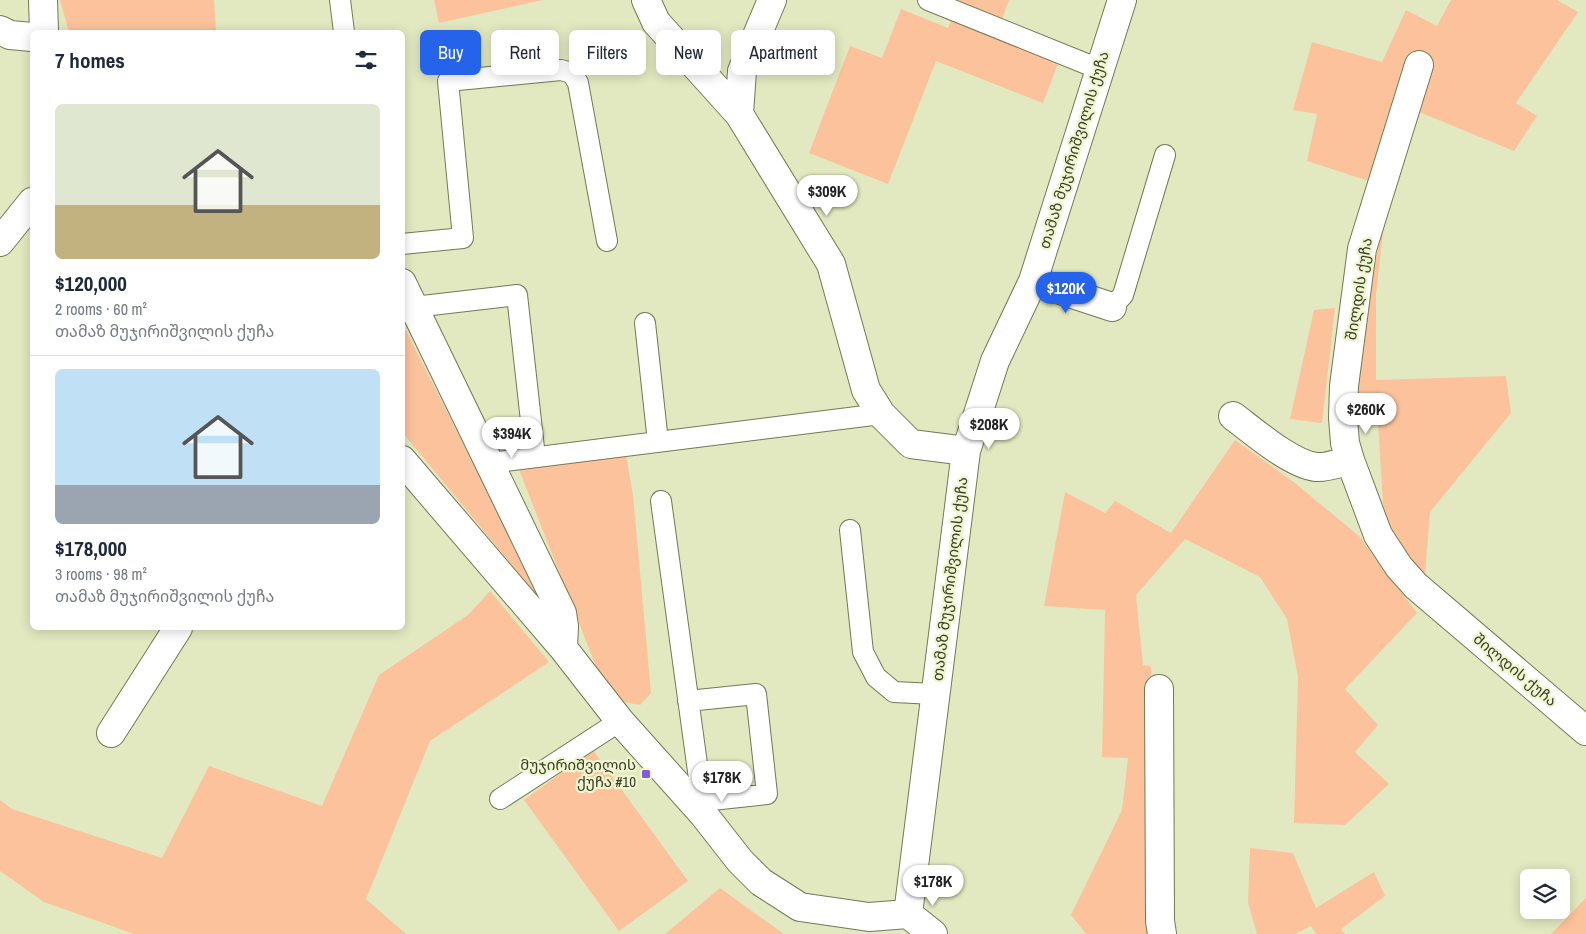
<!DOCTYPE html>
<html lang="en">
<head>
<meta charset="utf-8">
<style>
	:root { --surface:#fff; --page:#f6f6f7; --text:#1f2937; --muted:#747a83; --line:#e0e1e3; --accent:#2563eb }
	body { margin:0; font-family:"Archivo Narrow","Noto Sans Georgian",sans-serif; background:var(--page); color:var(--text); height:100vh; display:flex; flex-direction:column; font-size:19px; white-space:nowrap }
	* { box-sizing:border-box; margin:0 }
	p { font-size:16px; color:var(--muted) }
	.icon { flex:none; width:28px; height:28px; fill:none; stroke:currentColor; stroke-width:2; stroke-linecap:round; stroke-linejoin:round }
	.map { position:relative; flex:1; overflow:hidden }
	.drawer { position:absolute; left:30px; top:30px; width:375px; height:600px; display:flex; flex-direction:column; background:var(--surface); border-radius:8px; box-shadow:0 2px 12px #0003 }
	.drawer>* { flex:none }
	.top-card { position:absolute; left:420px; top:30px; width:475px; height:45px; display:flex; gap:10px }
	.controls { position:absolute; left:1520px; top:869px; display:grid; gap:10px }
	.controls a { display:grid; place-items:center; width:50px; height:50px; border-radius:8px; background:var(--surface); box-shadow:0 2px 12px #0003; font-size:25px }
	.price { position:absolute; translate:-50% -42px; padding:0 11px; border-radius:18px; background:#fff; color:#222; font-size:16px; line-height:32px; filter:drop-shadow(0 1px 2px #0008) }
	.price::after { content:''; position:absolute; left:50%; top:30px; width:15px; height:11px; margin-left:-8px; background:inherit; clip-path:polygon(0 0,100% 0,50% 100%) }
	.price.on { background:var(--accent); color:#fff }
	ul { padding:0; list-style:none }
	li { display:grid; align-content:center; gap:10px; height:265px; padding:0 25px }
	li+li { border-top:1px solid var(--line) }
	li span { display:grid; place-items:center; height:155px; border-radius:8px; color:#555 }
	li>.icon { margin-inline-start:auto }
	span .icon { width:90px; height:90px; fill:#fffc; stroke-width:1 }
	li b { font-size:21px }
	h2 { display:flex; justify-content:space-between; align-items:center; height:60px; padding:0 25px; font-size:21px }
	.pill { padding:0 18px; border-radius:8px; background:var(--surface); box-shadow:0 2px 12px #0003; font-size:18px; line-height:45px }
	.pill.on { background:var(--accent); color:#fff }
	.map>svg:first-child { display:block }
	.green { fill:#fcc29b }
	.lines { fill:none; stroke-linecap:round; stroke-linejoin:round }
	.lane-casing { stroke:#737954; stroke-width:22 }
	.street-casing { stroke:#737954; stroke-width:30 }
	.lane { stroke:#fff; stroke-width:20 }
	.street { stroke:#fff; stroke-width:28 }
	.poi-dot { fill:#835cd6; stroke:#eff6cd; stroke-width:2 }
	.labels { text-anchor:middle; stroke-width:4.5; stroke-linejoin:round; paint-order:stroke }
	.street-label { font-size:15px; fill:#3a3d2d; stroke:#eff6cd }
	.poi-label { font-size:15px; fill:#3a3d2d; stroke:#eff6cd; text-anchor:end }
</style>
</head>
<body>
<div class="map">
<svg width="1586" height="934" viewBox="0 0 1586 934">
	<rect width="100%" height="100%" fill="#e2e9c0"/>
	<path class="green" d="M 60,0 L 214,0 L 216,32 L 69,32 Z
		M 434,0 L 543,0 L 439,23 Z
		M 959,0 L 1009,0 L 1000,25 L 1063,50 L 1043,103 L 936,61 L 888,184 L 809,153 L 850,46 L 882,58 L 901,9 L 948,28 Z
		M 1451,0 L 1557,0 L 1578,12 L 1516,103 L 1537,116 L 1514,151 L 1397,103 L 1372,182 L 1307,161 L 1317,114 L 1293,110 L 1312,42 L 1382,62 L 1406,10 L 1437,26 Z
		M 1384,223 L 1376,295 L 1376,380 L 1506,376 L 1511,413 L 1430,512 L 1425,575 L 1397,552 L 1383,504 L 1377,405 L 1357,403 L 1364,311 Z
		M 1335,308 L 1322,423 L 1290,419 L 1314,310 Z
		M 403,325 L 545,605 L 403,433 Z
		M 1235,440 L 1295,483 L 1359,536 L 1417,613 L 1345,689 L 1378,725 L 1355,752 L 1389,784 L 1345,825 L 1294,823 L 1298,677 L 1287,619 L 1260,577 L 1185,539 L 1136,595 L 1143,665 L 1151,666 L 1153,934 L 1086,934 L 1071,915 L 1122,810 L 1128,758 L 1102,757 L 1105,610 L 1044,606 L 1065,492 L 1105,513 L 1115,501 L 1171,533 Z
		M 626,455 L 633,495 L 651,693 L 640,705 L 624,702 L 606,692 L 518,467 Z
		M 490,591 L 549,662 L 430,741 L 366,899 L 406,934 L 134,934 L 44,902 L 0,871 L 0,800 L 12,809 L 162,858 L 209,766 L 322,806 L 379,675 L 468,615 Z
		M 593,750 L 688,881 L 619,931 L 524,800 Z
		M 1250,848 L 1293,853 L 1316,908 L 1374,872 L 1385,896 L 1341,929 L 1345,934 L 1316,934 L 1311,926 L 1295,934 L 1257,934 L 1248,903 Z
		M 720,888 L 784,934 L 665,934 Z
		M 1586,898 L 1586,934 L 1551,934 Z"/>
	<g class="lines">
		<defs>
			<path id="lane" d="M 340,0 L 344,32
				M 928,0 L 1099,69
				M 402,244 L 463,238 L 448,81 L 561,70 L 572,73 L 578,83 L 607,241
				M 414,307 L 517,295 L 535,457
				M 1112,307 L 1123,295 L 1165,155
				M 645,323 L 658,442
				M 490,463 L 881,414
				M 661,501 L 704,815
				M 850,530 L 863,652 L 876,677 L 894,692 L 935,694
				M 688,701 L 756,694 L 767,794 L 702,801
				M 500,799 L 620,721"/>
			<path id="street" d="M 43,0 L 44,32
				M 646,0 L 656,22 L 739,114 L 831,264 L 866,390 L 881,414 L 911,444 L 966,451
				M 0,30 L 10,35 L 32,37
				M 1419,65 L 1362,249 L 1344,386 L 1343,418 L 1345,443 L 1350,460 L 1378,535 L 1399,567 L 1416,586 L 1586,731
				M 739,114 L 742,71 L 772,0
				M 0,242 L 32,202
				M 1033,281 L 1112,307
				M 402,283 L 562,613 L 564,626 L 563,648
				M 1233,416 C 1253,431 1291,464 1316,467 C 1327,468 1339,463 1350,460
				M 402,460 L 563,648 L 620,721 L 704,815 L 740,861 L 761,882 L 800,907 L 869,917 L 908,914 L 933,934
				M 1159,689 L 1160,921 L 1162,934
				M 111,733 L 178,628
				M 908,914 L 966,451 L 995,361 L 1033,281 L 1122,0"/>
		</defs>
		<use href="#lane" class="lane-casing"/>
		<use href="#street" class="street-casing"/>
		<use href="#lane" class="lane"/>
		<use href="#street" class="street"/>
	</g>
	<rect class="poi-dot" x="641" y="769" width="10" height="10" rx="2.5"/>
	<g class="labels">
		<g class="street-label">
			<text transform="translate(1074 150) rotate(-73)" y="5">თამაზ მუჯირიშვილის ქუჩა</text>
			<text transform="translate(1359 289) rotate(-81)" y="5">შილდის ქუჩა</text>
			<text transform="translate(950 579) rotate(-83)" y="5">თამაზ მუჯირიშვილის ქუჩა</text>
			<text transform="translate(1515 670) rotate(40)" y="5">შილდის ქუჩა</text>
		</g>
		<g class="poi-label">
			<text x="636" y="770">მუჯირიშვილის<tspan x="636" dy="17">ქუჩა #10</tspan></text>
		</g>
	</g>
</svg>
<div class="controls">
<a><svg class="icon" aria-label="layers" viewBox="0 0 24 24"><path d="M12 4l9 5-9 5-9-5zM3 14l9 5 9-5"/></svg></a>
</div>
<b class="price" style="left:827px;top:217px">$309K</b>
<b class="price on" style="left:1066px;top:314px">$120K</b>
<b class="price" style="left:1366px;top:435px">$260K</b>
<b class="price" style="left:989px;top:450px">$208K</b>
<b class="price" style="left:512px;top:459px">$394K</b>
<b class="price" style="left:722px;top:803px">$178K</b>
<b class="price" style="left:933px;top:907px">$178K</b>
<div class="top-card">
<a class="pill on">Buy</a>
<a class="pill">Rent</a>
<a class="pill">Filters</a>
<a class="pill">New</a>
<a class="pill">Apartment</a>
</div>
<section class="drawer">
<h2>7 homes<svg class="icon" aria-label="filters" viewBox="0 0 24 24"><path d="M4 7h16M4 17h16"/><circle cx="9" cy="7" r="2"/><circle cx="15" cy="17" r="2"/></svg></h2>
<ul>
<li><span style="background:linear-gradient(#dfe7d0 65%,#c2b280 0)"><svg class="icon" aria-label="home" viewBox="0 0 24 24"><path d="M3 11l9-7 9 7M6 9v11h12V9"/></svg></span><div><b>$120,000</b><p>2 rooms · 60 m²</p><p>თამაზ მუჯირიშვილის ქუჩა</p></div></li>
<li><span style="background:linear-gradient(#bfe0f5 75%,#9aa5b1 0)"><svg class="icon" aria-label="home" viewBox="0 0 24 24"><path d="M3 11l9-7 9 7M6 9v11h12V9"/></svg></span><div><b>$178,000</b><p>3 rooms · 98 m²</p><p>თამაზ მუჯირიშვილის ქუჩა</p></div></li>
</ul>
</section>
</div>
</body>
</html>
